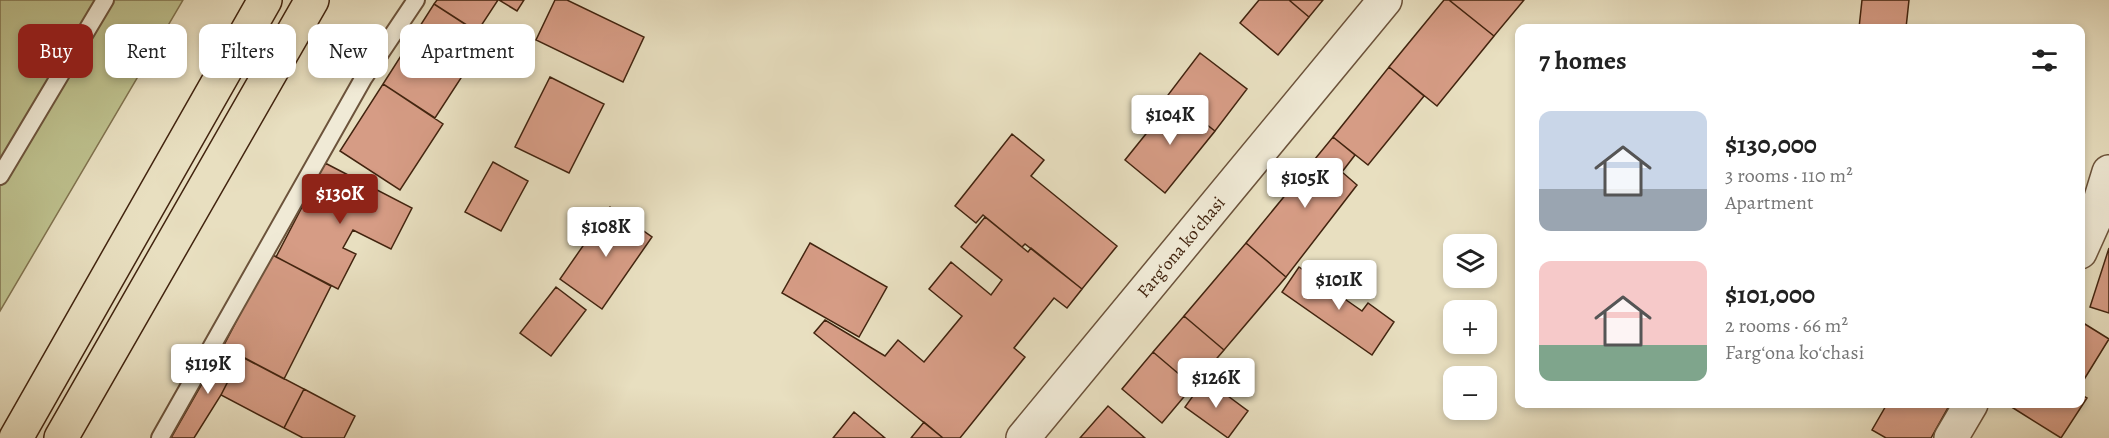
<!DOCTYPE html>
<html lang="en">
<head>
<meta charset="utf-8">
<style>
	:root { --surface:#fff; --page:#f6f6f6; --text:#222; --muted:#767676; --accent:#8f2418 }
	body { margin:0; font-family:Alegreya,serif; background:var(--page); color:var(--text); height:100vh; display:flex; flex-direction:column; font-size:22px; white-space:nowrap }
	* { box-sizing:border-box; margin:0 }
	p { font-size:20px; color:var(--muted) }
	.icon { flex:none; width:33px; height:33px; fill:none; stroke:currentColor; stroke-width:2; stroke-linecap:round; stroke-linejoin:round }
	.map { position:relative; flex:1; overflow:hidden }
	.sheet { position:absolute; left:1515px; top:24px; width:570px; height:384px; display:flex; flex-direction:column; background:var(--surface); border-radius:12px; box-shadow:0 3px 9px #0003 }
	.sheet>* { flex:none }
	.top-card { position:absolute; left:18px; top:24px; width:570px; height:54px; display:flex; gap:12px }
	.buttons { position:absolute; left:1443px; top:234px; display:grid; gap:12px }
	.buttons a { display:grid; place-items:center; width:54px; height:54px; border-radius:12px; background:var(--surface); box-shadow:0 3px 9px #0003; font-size:30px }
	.price { position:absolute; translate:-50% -51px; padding:0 14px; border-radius:6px; background:#fff; color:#222; font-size:20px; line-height:39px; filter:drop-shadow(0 2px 3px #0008) }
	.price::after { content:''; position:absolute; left:50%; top:36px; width:18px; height:14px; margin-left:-9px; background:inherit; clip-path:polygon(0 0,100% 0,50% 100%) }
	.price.selected { background:var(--accent); color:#fff }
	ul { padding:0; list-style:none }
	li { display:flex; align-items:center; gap:18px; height:150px; padding:0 24px }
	li span { display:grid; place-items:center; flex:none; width:168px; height:120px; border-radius:12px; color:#555 }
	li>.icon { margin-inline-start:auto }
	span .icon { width:72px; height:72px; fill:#fffc; stroke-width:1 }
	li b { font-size:26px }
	h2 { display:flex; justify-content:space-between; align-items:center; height:72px; padding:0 24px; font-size:26px }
	.pill { padding:0 21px; border-radius:12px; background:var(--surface); box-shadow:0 3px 9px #0003; font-size:21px; line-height:54px }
	.pill.selected { background:var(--accent); color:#fff }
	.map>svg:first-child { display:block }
	.green { fill:#bdc08d; stroke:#80724e; stroke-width:1.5 }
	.building { fill:#d69c85; stroke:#42240f; stroke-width:1.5 }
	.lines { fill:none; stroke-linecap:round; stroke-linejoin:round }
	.service-casing { stroke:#6c533b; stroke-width:20 }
	.minor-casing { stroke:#6c533b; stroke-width:36 }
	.tertiary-casing { stroke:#6c533b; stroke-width:36 }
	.primary-casing { stroke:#42240f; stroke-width:36 }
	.service { stroke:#f0ead6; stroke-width:16 }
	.minor { stroke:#f0ead6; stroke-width:33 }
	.tertiary { stroke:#f0ead6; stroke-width:33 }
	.primary { stroke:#e8dfc0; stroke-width:33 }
	.labels { text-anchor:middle; stroke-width:4.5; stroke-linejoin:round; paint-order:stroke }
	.street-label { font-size:18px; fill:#42240f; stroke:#f0ead6 }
</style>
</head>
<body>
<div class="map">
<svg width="2109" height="438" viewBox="0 0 2109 438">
	<rect width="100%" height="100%" fill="#e8dfc0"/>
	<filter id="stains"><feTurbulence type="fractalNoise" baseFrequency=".00333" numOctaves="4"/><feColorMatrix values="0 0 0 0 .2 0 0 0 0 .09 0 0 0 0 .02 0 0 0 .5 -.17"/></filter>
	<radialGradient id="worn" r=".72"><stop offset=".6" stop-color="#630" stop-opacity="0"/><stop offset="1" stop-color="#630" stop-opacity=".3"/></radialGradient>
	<path class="green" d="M 0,0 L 183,0 L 0,311 Z"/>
	<path class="building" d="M 437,0 L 498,0 L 477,32 L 434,4 Z
		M 499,0 L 524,0 L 517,11 Z
		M 555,0 L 567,0 L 644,37 L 623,82 L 536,40 Z
		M 1259,0 L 1289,0 L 1309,17 L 1278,55 L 1240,23 Z
		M 1289,0 L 1323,0 L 1309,17 Z
		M 1444,0 L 1449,0 L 1494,36 L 1437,106 L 1389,67 Z
		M 1449,0 L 1524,0 L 1494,36 Z
		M 1862,0 L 1909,0 L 1906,28 L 1859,28 Z
		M 434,4 L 487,38 L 435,118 L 383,84 Z
		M 1200,53 L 1247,89 L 1215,131 L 1168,95 Z
		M 1389,67 L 1424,96 L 1368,165 L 1333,137 Z
		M 550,77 L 604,104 L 569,173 L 515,147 Z
		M 383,84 L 443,124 L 400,190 L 340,151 Z
		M 1174,99 L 1215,131 L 1165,193 L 1125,160 Z
		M 1012,134 L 1044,160 L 1031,176 L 1117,246 L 1082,289 L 1025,244 L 1022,247 L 983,215 L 976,223 L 955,206 Z
		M 1333,137 L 1355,155 L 1342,172 L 1357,185 L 1286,277 L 1246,243 Z
		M 493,162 L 528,181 L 501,231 L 465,212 Z
		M 325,163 L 412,208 L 391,249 L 353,230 L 343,248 L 356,254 L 338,289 L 276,257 Z
		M 610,207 L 652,237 L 602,309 L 560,279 Z
		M 985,217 L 1028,252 L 1031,248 L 1082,289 L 1067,308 L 1054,298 L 1014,348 L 1025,357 L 960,438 L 943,438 L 814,333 L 825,320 L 885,356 L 898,340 L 924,362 L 962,316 L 929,289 L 951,262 L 991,295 L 1002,280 L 961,247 Z
		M 810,243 L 887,287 L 859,337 L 782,293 Z
		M 1246,243 L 1286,277 L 1224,350 L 1184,316 Z
		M 2109,248 L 2109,313 L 2090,307 Z
		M 271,254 L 331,286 L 284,379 L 223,347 Z
		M 1299,267 L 1362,311 L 1368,303 L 1394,322 L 1372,355 L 1282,292 Z
		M 556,287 L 586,310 L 551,356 L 520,333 Z
		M 1184,316 L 1224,350 L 1193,386 L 1153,352 Z
		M 2080,321 L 2109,339 L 2080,386 Z
		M 223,347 L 241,356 L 221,395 L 194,438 L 171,438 Z
		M 1153,352 L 1193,386 L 1162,423 L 1122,389 Z
		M 241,356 L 304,389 L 284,428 L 221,395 Z
		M 1205,379 L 1248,411 L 1228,438 L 1185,407 Z
		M 304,389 L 355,416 L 344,438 L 303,438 L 284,428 Z
		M 2080,394 L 2087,398 L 2061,438 L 2010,406 L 2012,404 L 2080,404 Z
		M 1887,404 L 1950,404 L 1931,438 L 1886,438 L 1872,430 Z
		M 1108,406 L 1145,438 L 1080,438 Z
		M 854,412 L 885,438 L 833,438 Z
		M 924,422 L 943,438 L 911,438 Z"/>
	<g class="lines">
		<defs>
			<path id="service" d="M 0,176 L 105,0
				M 160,438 L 363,79 L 416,0"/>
			<path id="minor" d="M 2080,252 L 2094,221 L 2109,172
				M 1951,438 L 1971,404"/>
			<path id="tertiary" d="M 1023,438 L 1385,0"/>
			<path id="primary" d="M 16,438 L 265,0
				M 61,438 L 312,0"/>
		</defs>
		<use href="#service" class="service-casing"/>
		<use href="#minor" class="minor-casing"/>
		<use href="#tertiary" class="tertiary-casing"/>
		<use href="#primary" class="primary-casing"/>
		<use href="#service" class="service"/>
		<use href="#minor" class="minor"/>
		<use href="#tertiary" class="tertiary"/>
		<use href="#primary" class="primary"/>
	</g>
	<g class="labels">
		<g class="street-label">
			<text transform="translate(1181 247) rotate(-50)" y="6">Fargʻona koʻchasi</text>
		</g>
	</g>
	<rect width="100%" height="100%" filter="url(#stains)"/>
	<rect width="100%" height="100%" fill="url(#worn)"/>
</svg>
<div class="buttons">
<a><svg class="icon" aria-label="layers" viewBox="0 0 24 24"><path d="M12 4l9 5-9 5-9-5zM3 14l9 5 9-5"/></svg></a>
<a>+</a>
<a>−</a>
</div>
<b class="price" style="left:1170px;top:146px">$104K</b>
<b class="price" style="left:1305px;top:209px">$105K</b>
<b class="price selected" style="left:340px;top:225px">$130K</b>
<b class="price" style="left:606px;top:258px">$108K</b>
<b class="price" style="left:1339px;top:311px">$101K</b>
<b class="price" style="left:208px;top:395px">$119K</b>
<b class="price" style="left:1216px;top:409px">$126K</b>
<div class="top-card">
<a class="pill selected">Buy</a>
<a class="pill">Rent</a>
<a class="pill">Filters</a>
<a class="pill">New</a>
<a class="pill">Apartment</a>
</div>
<section class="sheet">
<h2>7 homes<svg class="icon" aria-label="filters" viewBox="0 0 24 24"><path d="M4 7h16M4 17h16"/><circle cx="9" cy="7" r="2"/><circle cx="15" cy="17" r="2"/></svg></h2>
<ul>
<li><span style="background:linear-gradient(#c9d6e8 65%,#9aa5b1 0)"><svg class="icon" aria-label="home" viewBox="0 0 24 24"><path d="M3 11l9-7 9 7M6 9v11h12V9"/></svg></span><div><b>$130,000</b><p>3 rooms · 110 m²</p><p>Apartment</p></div></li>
<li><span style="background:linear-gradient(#f6c9c9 70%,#7fa58c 0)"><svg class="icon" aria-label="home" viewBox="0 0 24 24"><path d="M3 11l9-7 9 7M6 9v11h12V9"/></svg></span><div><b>$101,000</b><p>2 rooms · 66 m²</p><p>Fargʻona koʻchasi</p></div></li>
</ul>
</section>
</div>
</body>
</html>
